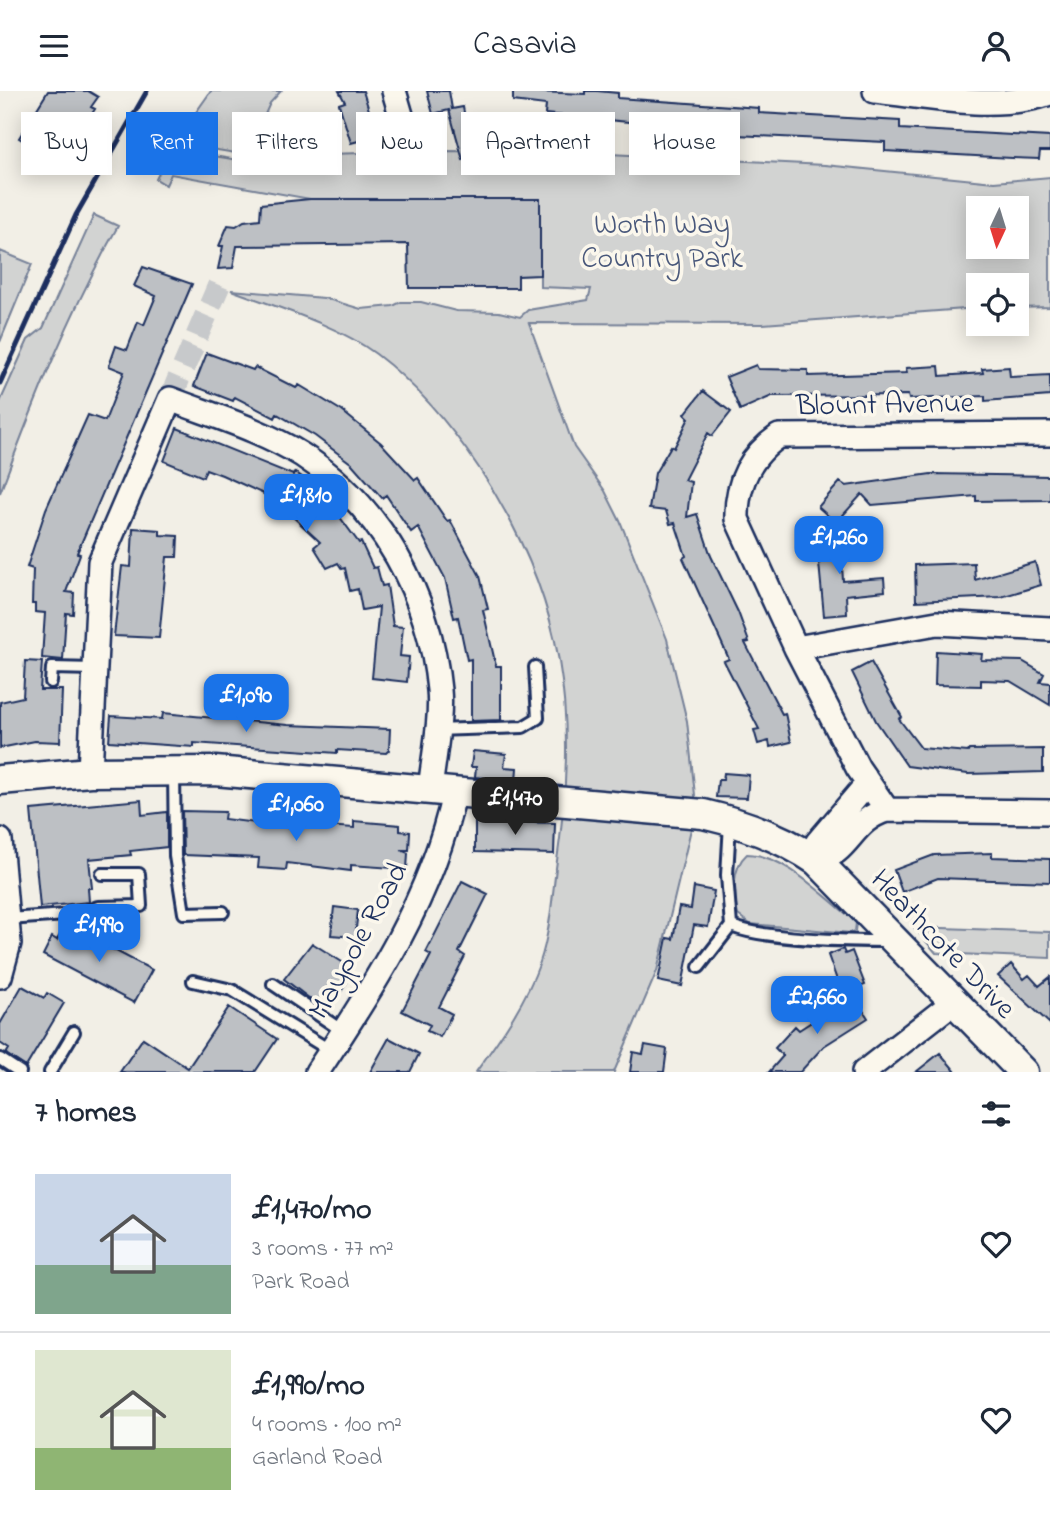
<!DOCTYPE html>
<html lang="en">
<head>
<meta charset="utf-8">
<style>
	:root { --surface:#fff; --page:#f6f6f7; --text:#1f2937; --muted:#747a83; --line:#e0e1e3; --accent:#1a73e8 }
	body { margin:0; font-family:"Indie Flower",sans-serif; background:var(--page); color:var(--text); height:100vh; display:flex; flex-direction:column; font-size:26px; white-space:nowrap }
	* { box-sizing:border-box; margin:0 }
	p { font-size:23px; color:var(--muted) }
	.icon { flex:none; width:38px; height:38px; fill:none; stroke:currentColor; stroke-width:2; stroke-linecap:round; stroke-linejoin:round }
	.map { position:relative; height:981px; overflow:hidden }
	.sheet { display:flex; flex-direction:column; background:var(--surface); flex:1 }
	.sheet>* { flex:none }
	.hud { position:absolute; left:21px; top:21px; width:1008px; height:63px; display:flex; gap:14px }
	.needle { width:46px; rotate:184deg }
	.controls { position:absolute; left:966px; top:105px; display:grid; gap:14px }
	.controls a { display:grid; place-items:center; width:63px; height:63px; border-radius:0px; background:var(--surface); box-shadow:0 4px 18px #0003; font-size:35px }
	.price { position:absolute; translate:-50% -60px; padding:0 16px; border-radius:14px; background:var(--accent); color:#fff; font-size:23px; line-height:46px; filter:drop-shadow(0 2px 4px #0008) }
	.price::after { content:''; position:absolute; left:50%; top:42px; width:21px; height:16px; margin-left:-10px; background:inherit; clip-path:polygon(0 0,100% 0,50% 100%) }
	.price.active { background:#222; color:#fff }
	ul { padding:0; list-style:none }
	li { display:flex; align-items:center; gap:21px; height:175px; padding:0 35px }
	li+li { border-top:2px solid var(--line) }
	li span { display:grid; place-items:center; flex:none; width:196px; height:140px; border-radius:0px; color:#555 }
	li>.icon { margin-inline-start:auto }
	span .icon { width:84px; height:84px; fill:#fffc; stroke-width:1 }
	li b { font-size:30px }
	h2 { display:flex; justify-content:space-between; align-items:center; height:84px; padding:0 35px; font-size:30px }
	.chip { padding:0 24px; border-radius:0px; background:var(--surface); box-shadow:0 4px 18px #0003; font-size:24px; line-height:63px }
	.chip.active { background:var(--accent); color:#fff }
	header { display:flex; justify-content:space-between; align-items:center; height:91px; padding:0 35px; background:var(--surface); font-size:32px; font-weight:600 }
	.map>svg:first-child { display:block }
	.green { fill:#d2d3d2; stroke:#768198; stroke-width:2; fill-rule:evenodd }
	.building { fill:#bdc0c4; stroke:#1b2f5e; stroke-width:2 }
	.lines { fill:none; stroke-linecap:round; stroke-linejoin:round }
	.minor-tunnel { stroke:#c7c9cb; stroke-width:23; stroke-dasharray:23 11; stroke-linecap:butt }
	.service-casing { stroke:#1b2f5e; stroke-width:16 }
	.minor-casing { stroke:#1b2f5e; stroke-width:28 }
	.tertiary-casing { stroke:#1b2f5e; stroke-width:33 }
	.service { stroke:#fbf7ec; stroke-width:10 }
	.minor { stroke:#fbf7ec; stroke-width:23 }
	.tertiary { stroke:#fbf7ec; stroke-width:28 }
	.rail { stroke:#1b2f5e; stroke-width:5 }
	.labels { text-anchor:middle; stroke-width:7; stroke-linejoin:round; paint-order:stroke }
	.park-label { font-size:30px; fill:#49587b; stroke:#fbf7ec }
	.street-label { font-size:30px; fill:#1b2f5e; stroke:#fbf7ec }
</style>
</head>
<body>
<header><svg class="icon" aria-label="menu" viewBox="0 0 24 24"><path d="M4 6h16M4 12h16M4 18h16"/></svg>Casavia<svg class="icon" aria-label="person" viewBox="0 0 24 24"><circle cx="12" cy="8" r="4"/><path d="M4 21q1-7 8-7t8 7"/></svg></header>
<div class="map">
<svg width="1050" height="981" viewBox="0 0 1050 981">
	<rect width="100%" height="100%" fill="#f2efe6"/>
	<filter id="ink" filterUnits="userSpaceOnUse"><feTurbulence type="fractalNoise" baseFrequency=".0143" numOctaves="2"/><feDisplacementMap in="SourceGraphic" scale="14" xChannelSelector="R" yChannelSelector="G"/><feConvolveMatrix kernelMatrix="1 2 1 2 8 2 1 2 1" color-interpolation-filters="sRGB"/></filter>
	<g filter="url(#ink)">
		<path class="green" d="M 211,0 L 281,0 L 270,12 L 247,64 L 169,51 L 182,41 Z
			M 171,58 L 250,71 L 253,65 L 437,60 L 570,61 L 825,74 L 994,91 L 1050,86 L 1050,216 L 1017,217 L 1017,194 L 978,194 L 978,217 L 763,233 L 529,232 L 574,356 L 605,400 L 620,430 L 667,548 L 687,630 L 698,732 L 691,738 L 657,880 L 614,981 L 476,981 C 500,947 526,911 540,871 C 550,841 552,808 556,777 C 579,623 566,509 479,377 C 451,335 417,294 376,263 C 335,233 279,217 231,199 L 324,207 L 361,218 L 393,215 L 401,211 L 421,211 L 456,220 L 499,221 L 520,226 L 528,219 L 588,209 L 591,198 L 540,196 L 540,108 L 310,108 L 171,83 L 166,94 L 156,88 ZM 978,117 L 1017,117 L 1017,156 L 978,156 Z
			M 94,124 L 118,135 C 70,220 34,311 0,402 L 0,311 L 28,249 L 43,237 Z
			M 0,160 L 32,173 L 0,251 Z
			M 747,763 C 785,764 821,803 849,825 L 856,832 L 855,840 L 850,842 L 750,833 L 738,824 C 733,805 731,777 747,763 Z
			M 914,836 L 1050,841 L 1050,867 L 936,862 Z"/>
		<path class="building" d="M 48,0 L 88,0 L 98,6 L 91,16 L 95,18 L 71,57 L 81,64 L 73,76 L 61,68 L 59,72 L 19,47 Z
			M 339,0 L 363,0 L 377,45 L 351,52 L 339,13 L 345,11 Z
			M 427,0 L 449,0 L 452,18 L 463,16 L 466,33 L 474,31 L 480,50 L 470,53 L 473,66 L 463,69 L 449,19 L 433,23 Z
			M 513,0 L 585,3 L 585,0 L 597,0 L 618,2 L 618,7 L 759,17 L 759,22 L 900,30 L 900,38 L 1050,46 L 1050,60 L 1040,60 L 1039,68 L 1012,67 L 885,60 L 885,51 L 716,43 L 716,36 L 650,33 L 545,23 L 546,14 L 513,10 Z
			M 310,108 L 540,108 L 540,184 L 518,185 L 518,197 L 409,197 L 408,153 L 237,155 L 233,177 L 218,178 L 223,155 L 219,155 L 228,134 L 236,135 L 244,130 L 260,128 L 261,113 Z
			M 143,176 L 192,193 L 77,462 L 80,463 L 66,501 L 74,502 L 73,523 L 66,522 L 63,569 L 42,567 L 45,522 L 35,521 L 35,513 L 32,513 L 33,478 L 27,476 L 46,418 L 88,324 L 105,330 L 124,281 L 109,275 L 116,255 L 127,259 L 138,231 L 144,234 L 156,205 L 134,195 Z
			M 207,262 L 253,279 L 255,276 L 296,297 L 299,294 L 342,320 L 381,352 L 415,389 L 418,387 L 447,430 L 450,429 L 480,485 L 488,518 L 483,519 L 496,575 L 501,575 L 501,629 L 471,630 L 471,568 L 467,569 L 458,526 L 454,527 L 445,487 L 418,436 L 411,441 L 386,404 L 382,407 L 352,373 L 315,345 L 277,323 L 275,327 L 235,306 L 233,310 L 194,295 Z
			M 756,274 L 758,278 L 808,279 L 808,285 L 907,282 L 906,277 L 939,275 L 940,285 L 983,282 L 982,278 L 1009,276 L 1010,286 L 1050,284 L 1050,305 L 985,310 L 985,305 L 909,308 L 908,304 L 772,305 L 740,319 L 726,286 Z
			M 703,300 L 731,321 L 712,345 L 708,342 L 684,389 L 691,391 L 687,426 L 697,423 L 711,465 L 738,521 L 749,551 L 745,552 L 782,623 L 785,622 L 791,651 L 770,656 L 769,650 L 758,653 L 754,639 L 759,638 L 724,570 L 729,568 L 683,467 L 686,465 L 675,432 L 670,433 L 666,420 L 649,418 L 655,382 L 671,355 L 674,357 L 689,327 L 685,323 Z
			M 177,337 L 293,384 L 295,381 L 310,392 L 307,396 L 339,425 L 359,452 L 361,451 L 373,477 L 377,476 L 382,495 L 387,494 L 393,535 L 403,536 L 400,565 L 409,566 L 407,591 L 372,587 L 379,516 L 362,519 L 358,498 L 350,500 L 345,477 L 342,478 L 338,472 L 327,477 L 314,456 L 320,451 L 293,426 L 297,421 L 281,411 L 222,384 L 206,378 L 203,386 L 164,370 Z
			M 931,383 L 1050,385 L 1050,409 L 976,410 L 976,405 L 872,414 L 862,403 L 836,432 L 818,416 L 840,391 L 846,395 Z
			M 133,437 L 160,439 L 160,444 L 178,445 L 177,466 L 167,466 L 159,547 L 114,545 L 122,475 L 131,476 Z
			M 840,439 L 843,490 L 884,487 L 885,500 L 846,504 L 847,523 L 824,525 L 816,440 Z
			M 1035,471 L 1041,494 L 1001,506 L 916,510 L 915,474 L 974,472 L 975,489 Z
			M 936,560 L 982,563 L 981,569 L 1022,570 L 1044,583 L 1040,591 L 1050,592 L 1050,614 L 1010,590 L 981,589 L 981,595 L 935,594 Z
			M 25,570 L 42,571 L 40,599 L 62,599 L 60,651 L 35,650 L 0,657 L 0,611 L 23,606 Z
			M 871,571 L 902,626 L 899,628 L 921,657 L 968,661 L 969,659 L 1043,658 L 1043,681 L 968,683 L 907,675 L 876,630 L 852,581 Z
			M 163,622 L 288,634 L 390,638 L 389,659 L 386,662 L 337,659 L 337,662 L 194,652 L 194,656 L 109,650 L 111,625 L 162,628 Z
			M 473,660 L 506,663 L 504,676 L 517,677 L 516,690 L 475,686 L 476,676 L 471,676 Z
			M 724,682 L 749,684 L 747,707 L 716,706 L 718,689 L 723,689 Z
			M 141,709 L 142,724 L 167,721 L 167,756 L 130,760 L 131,764 L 89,768 L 92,797 L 88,797 L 89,811 L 40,816 L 31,719 Z
			M 182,720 L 225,721 L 224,728 L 297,737 L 297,733 L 354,737 L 354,730 L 400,734 L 400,740 L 410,741 L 409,759 L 401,759 L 408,762 L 407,778 L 351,774 L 351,780 L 287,772 L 286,779 L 258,777 L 259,767 L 183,764 Z
			M 475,730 L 555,732 L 554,763 L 475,761 Z
			M 992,762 L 992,766 L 1050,768 L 1050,791 L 938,787 L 902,801 L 894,779 L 934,764 Z
			M 462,790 L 488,803 L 459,861 L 465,865 L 439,916 L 452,923 L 440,946 L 427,940 L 430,934 L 402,920 L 431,864 L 426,861 Z
			M 694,796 L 714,800 L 708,836 L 694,834 L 682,895 L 658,890 L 667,847 L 673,848 L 679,816 L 691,818 Z
			M 334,816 L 358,819 L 355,846 L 331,844 Z
			M 62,840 L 80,849 L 84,843 L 152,879 L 134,912 L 43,864 L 52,846 L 57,849 Z
			M 312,852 L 350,876 L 343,888 L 347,891 L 330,918 L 323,914 L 322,917 L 284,888 Z
			M 843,858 L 845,863 L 852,860 L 865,894 L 842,903 L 828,864 Z
			M 1011,873 L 1024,888 L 1029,884 L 1039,895 L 1050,886 L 1050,933 L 998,885 Z
			M 22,895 L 44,907 L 47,902 L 64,912 L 26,976 L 6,963 L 9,958 L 0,952 L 0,933 Z
			M 853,904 L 868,927 L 824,955 L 800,981 L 769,981 L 783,965 L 775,957 L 795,935 L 799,939 Z
			M 229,916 L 277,948 L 255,981 L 120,981 L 143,947 L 188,977 Z
			M 389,947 L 419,963 L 410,981 L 370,981 Z
			M 645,954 L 667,958 L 664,981 L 630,981 L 633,961 L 643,963 Z
			M 940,962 L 956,981 L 916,981 Z"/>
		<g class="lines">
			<path class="minor-tunnel" d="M 170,308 L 219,194"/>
			<defs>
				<path id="service" d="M 51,591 L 52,577 L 95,578
					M 435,639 L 523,636 L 538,627 L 535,576
					M 174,681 L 175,765 L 184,822 L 223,821
					M 730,732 L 727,784 L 731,835 C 767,849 849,850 890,850
					M 8,828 L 81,823 L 98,816 L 141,815 L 139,783 L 102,783
					M 699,876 L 731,835
					M 193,890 L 232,899 L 331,960
					M 273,893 L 344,941
					M 0,968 L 20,981
					M 50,981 L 74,941"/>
				<path id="minor" d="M 394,0 L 408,48 L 421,45
					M 875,0 C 932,6 994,21 1050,2
					M 796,557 L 937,532 L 1050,538
					M 90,681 L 100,471 L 170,308 C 214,325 262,339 302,364 C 382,416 430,505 439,599 C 442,626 433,670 430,699
					M 867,693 L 817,752 L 817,770 C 850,762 851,729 887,719 L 1050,721
					M 887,719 L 858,677 L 796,557 L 737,428 C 736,392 750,365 779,345 L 1050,343
					M 0,749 L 9,852 L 0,885
					M 317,981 C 375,894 432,806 454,703
					M 864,981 L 955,910"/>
				<path id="tertiary" d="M 0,689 L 90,681 L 215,680 L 703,723 C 742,732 783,747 817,770 L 1023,981"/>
			</defs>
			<use href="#service" class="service-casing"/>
			<use href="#minor" class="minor-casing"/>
			<use href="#tertiary" class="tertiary-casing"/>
			<use href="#service" class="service"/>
			<use href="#minor" class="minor"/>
			<use href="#tertiary" class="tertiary"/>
			<path class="rail" d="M 0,292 L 76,124 L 147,0"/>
		</g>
	</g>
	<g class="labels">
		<g class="park-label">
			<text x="662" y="142">Worth Way<tspan x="662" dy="34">Country Park</tspan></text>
		</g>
		<g class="street-label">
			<text transform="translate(885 312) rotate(-1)" y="10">Blount Avenue</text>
			<text transform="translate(357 849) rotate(-61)" y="10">Maypole Road</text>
			<text transform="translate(944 852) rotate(46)" y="10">Heathcote Drive</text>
		</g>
	</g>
</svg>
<div class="controls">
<a><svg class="needle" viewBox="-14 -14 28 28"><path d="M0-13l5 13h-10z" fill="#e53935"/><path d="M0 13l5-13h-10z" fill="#747a83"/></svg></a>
<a><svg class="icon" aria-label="locate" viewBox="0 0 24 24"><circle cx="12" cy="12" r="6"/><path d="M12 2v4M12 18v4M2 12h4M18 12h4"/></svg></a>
</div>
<b class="price" style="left:306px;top:443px">£1,810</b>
<b class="price" style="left:839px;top:485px">£1,260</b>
<b class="price" style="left:246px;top:643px">£1,090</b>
<b class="price active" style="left:515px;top:746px">£1,470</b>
<b class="price" style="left:296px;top:752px">£1,060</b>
<b class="price" style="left:99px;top:873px">£1,990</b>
<b class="price" style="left:817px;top:945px">£2,660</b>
<div class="hud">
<a class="chip">Buy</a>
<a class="chip active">Rent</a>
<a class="chip">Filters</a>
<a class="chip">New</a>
<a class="chip">Apartment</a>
<a class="chip">House</a>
</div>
</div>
<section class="sheet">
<h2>7 homes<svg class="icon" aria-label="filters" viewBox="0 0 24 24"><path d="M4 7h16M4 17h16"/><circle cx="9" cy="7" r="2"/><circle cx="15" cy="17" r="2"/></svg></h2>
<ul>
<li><span style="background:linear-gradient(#c9d6e8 65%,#7fa58c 0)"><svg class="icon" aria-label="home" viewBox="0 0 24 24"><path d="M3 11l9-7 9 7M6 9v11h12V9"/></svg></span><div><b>£1,470/mo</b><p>3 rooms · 77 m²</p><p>Park Road</p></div><svg class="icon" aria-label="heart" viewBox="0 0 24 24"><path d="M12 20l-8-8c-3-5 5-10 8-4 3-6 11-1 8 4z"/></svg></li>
<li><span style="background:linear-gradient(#dfe7d0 70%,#8fb573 0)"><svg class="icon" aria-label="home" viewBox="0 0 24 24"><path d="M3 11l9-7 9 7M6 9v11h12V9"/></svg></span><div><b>£1,990/mo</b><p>4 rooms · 100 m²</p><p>Garland Road</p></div><svg class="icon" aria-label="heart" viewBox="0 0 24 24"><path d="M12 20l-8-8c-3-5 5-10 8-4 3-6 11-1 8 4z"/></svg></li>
</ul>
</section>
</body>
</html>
